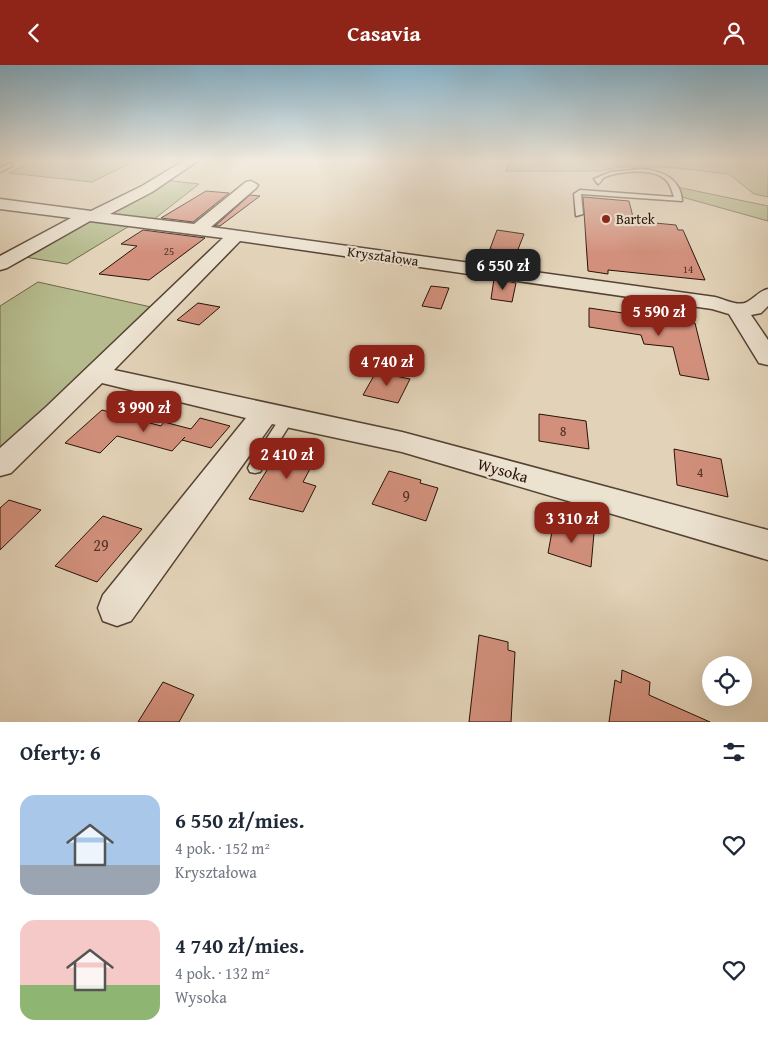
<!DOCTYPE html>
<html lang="pl">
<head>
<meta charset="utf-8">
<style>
	:root { --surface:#fff; --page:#f2f2f3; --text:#1f2937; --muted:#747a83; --accent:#8f2418 }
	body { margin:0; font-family:"Gentium Book Plus",serif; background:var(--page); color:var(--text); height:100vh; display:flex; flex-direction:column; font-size:19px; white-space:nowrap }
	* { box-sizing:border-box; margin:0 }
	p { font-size:16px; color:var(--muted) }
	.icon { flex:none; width:28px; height:28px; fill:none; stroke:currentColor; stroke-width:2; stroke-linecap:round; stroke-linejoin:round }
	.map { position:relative; height:657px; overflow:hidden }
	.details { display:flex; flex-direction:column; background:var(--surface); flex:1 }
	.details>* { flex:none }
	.buttons { position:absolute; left:702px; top:591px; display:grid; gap:10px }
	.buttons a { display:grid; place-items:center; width:50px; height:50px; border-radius:50%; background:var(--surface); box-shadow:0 5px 20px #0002; font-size:25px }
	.price { position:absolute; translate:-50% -42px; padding:0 11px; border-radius:10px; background:var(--accent); color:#fff; font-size:16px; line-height:32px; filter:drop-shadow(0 1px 2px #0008) }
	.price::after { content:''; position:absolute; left:50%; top:30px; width:15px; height:11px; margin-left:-8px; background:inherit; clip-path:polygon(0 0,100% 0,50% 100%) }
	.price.on { background:#222; color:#fff }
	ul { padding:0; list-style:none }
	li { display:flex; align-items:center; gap:15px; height:125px; padding:0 20px }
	li span { display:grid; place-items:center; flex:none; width:140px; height:100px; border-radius:15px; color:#555 }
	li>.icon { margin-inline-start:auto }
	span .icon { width:60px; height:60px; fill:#fffc; stroke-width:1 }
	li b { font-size:21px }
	h2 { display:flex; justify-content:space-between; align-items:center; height:60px; padding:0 20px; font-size:21px }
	header { display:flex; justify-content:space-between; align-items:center; height:65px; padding:0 20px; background:var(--accent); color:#fff; font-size:22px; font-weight:800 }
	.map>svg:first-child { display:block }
	.green { fill:#b5bb8d; stroke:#6e664a }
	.building { fill:#d2907c; stroke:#281208 }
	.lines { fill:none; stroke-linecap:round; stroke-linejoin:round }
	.service-casing { stroke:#564234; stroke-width:3 }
	.minor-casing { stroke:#564234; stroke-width:3 }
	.service { fill:#ece2d0; fill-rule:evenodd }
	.minor { fill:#ece2d0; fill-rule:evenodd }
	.poi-dot { fill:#8f2418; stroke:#ece2d0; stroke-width:2 }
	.labels { text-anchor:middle; stroke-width:4.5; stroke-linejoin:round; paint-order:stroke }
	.far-number-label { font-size:11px; fill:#523225 }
	.far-poi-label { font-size:14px; fill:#281208; stroke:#ece2d0; text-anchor:start }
	.far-street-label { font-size:14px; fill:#281208; stroke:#ece2d0 }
	.number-label { font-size:14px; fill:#523225 }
	.street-label { font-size:16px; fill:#281208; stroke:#ece2d0 }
	.near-number-label { font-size:16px; fill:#523225 }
</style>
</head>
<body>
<header><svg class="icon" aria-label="back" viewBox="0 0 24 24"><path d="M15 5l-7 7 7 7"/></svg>Casavia<svg class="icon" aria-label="person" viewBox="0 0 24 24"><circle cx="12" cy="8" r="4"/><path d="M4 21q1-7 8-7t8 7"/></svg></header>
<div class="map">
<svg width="768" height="657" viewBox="0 0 768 657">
	<rect width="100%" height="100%" fill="#e2d2b7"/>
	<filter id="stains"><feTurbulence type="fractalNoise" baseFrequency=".004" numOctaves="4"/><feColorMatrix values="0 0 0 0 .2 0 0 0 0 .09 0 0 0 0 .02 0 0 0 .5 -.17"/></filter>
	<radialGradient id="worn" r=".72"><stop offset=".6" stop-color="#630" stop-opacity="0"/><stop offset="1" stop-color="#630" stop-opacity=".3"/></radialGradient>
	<path class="green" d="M 35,95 L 137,95 L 92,117 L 9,108 Z
		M 509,95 L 768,95 L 768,132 L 754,129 L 729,109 L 667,102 L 620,102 L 600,106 L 506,106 Z
		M 164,115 L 199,119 L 153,155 L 103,148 Z
		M 677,122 L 768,141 L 768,156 L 682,132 Z
		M 85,154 L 131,160 L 67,199 L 19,191 Z
		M 38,217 L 151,242 L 85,308 L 0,385 L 0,241 Z"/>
	<path class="building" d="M 206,126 L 229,128 L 193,157 L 161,153 Z
		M 250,130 L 260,131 L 220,161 L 215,161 Z
		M 583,132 L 629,136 L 634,156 L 676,160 L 678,165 L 683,165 L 705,215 L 608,205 L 608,209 L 588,206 Z
		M 143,165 L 205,173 L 149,215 L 99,209 L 137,181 L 121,179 Z
		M 497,165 L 524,169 L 517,187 L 521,188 L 518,203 L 496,200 L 498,185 L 490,184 Z
		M 494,214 L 516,218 L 512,237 L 491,234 Z
		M 431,221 L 449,223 L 441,244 L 422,241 Z
		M 198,238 L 220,242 L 199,260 L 177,255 Z
		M 589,243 L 664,254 L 664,251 L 686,255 L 687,257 L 695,258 L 709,315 L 680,310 L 673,282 L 644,279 L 641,270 L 589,262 Z
		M 376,307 L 410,314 L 398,338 L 363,330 Z
		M 102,345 L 161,361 L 164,357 L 191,364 L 200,353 L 230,361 L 211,383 L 182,375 L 185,372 L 172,386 L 117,371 L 100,388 L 65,378 Z
		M 539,349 L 586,356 L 589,384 L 539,376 Z
		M 282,381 L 318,389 L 303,417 L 316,421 L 303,447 L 249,434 Z
		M 674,384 L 721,394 L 728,432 L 677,420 Z
		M 389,406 L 421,415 L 420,418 L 438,423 L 426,456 L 372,439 Z
		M 9,435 L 41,445 L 0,485 L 0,443 Z
		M 103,451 L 142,464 L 97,517 L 55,501 Z
		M 554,456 L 594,468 L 591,502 L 548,488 Z
		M 479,570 L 508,577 L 508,585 L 515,587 L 511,657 L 469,657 Z
		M 622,605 L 650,617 L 649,630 L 710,657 L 609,657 L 615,615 L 621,618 Z
		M 163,617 L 194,630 L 179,657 L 138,657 Z"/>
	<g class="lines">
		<defs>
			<path id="service" d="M 10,98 L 12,101 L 0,107 L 0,103 Z
				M 641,104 C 660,105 681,113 682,136 L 581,129 L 583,149 L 576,151 L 574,129 L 580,125 L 674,132 C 672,126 670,118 665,114 C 652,103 620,106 605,112 C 600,114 603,116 598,119 L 594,114 L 611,107 Z
				M 287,349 L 292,350 L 294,353 L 260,407 L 255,408 L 250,407 L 248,403 L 250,399 L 282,350 Z"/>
			<path id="minor" d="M 185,95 L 199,95 L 152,127 L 110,149 L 194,159 L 246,117 L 251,116 L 258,120 L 256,123 L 211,162 L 715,232 C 724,234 738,242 747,237 C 755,233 759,226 768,224 L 768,241 L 761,248 L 751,250 L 768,275 L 768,300 L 759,298 L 729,249 L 712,244 L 240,176 L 114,305 L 402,367 L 768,465 L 768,495 L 402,387 L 272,359 L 131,556 L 117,561 L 103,556 L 98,543 L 103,530 L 246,353 L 102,318 L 11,408 L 0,411 L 0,383 L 46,342 L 223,173 L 90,156 L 7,203 L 0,205 L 0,191 L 71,153 L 0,144 L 0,134 L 91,146 L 142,121 Z"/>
		</defs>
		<use href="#service" class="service-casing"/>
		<use href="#minor" class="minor-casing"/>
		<use href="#service" class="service"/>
		<use href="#minor" class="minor"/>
	</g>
	<linearGradient id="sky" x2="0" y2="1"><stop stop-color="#87b6d0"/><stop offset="0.51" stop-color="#f2ebdf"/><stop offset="1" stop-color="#f2ebdf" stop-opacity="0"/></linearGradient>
	<rect width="768" height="187" fill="url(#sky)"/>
	<circle class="poi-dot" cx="606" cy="154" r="5"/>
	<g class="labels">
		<g class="far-number-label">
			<text x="169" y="190">25</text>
			<text x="688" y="208">14</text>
		</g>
		<g class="far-poi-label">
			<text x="616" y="159">Bartek</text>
		</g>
		<g class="far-street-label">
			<text transform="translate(383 191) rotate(8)" y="5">Kryształowa</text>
		</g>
		<g class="number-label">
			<text x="563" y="371">8</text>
			<text x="700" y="412">4</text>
		</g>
		<g class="street-label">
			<text transform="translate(503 405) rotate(16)" y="6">Wysoka</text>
		</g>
		<g class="near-number-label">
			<text x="406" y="437">9</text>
			<text x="101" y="486">29</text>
		</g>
	</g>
	<rect width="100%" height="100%" filter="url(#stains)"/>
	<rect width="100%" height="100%" fill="url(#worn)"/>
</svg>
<div class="buttons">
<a><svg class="icon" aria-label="locate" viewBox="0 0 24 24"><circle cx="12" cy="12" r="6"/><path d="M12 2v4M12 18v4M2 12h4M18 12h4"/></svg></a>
</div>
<b class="price on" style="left:503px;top:226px">6 550 zł</b>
<b class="price" style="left:659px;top:272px">5 590 zł</b>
<b class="price" style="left:387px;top:322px">4 740 zł</b>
<b class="price" style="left:144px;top:368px">3 990 zł</b>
<b class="price" style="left:287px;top:415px">2 410 zł</b>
<b class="price" style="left:572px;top:479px">3 310 zł</b>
</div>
<section class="details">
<h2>Oferty: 6<svg class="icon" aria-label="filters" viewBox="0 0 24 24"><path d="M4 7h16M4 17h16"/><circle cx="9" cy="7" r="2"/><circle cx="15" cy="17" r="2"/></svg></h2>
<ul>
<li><span style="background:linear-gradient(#a9c7e8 70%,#9aa5b1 0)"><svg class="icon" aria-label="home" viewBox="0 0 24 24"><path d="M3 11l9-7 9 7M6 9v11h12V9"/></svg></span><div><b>6 550 zł/mies.</b><p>4 pok. · 152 m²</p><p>Kryształowa</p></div><svg class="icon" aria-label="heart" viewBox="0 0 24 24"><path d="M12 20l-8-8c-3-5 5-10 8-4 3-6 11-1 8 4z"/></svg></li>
<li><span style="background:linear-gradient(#f6c9c9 65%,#8fb573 0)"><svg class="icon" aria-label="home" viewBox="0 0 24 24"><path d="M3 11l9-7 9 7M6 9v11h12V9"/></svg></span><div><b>4 740 zł/mies.</b><p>4 pok. · 132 m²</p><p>Wysoka</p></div><svg class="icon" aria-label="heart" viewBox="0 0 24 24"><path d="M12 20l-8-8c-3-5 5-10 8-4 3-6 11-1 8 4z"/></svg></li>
</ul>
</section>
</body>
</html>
